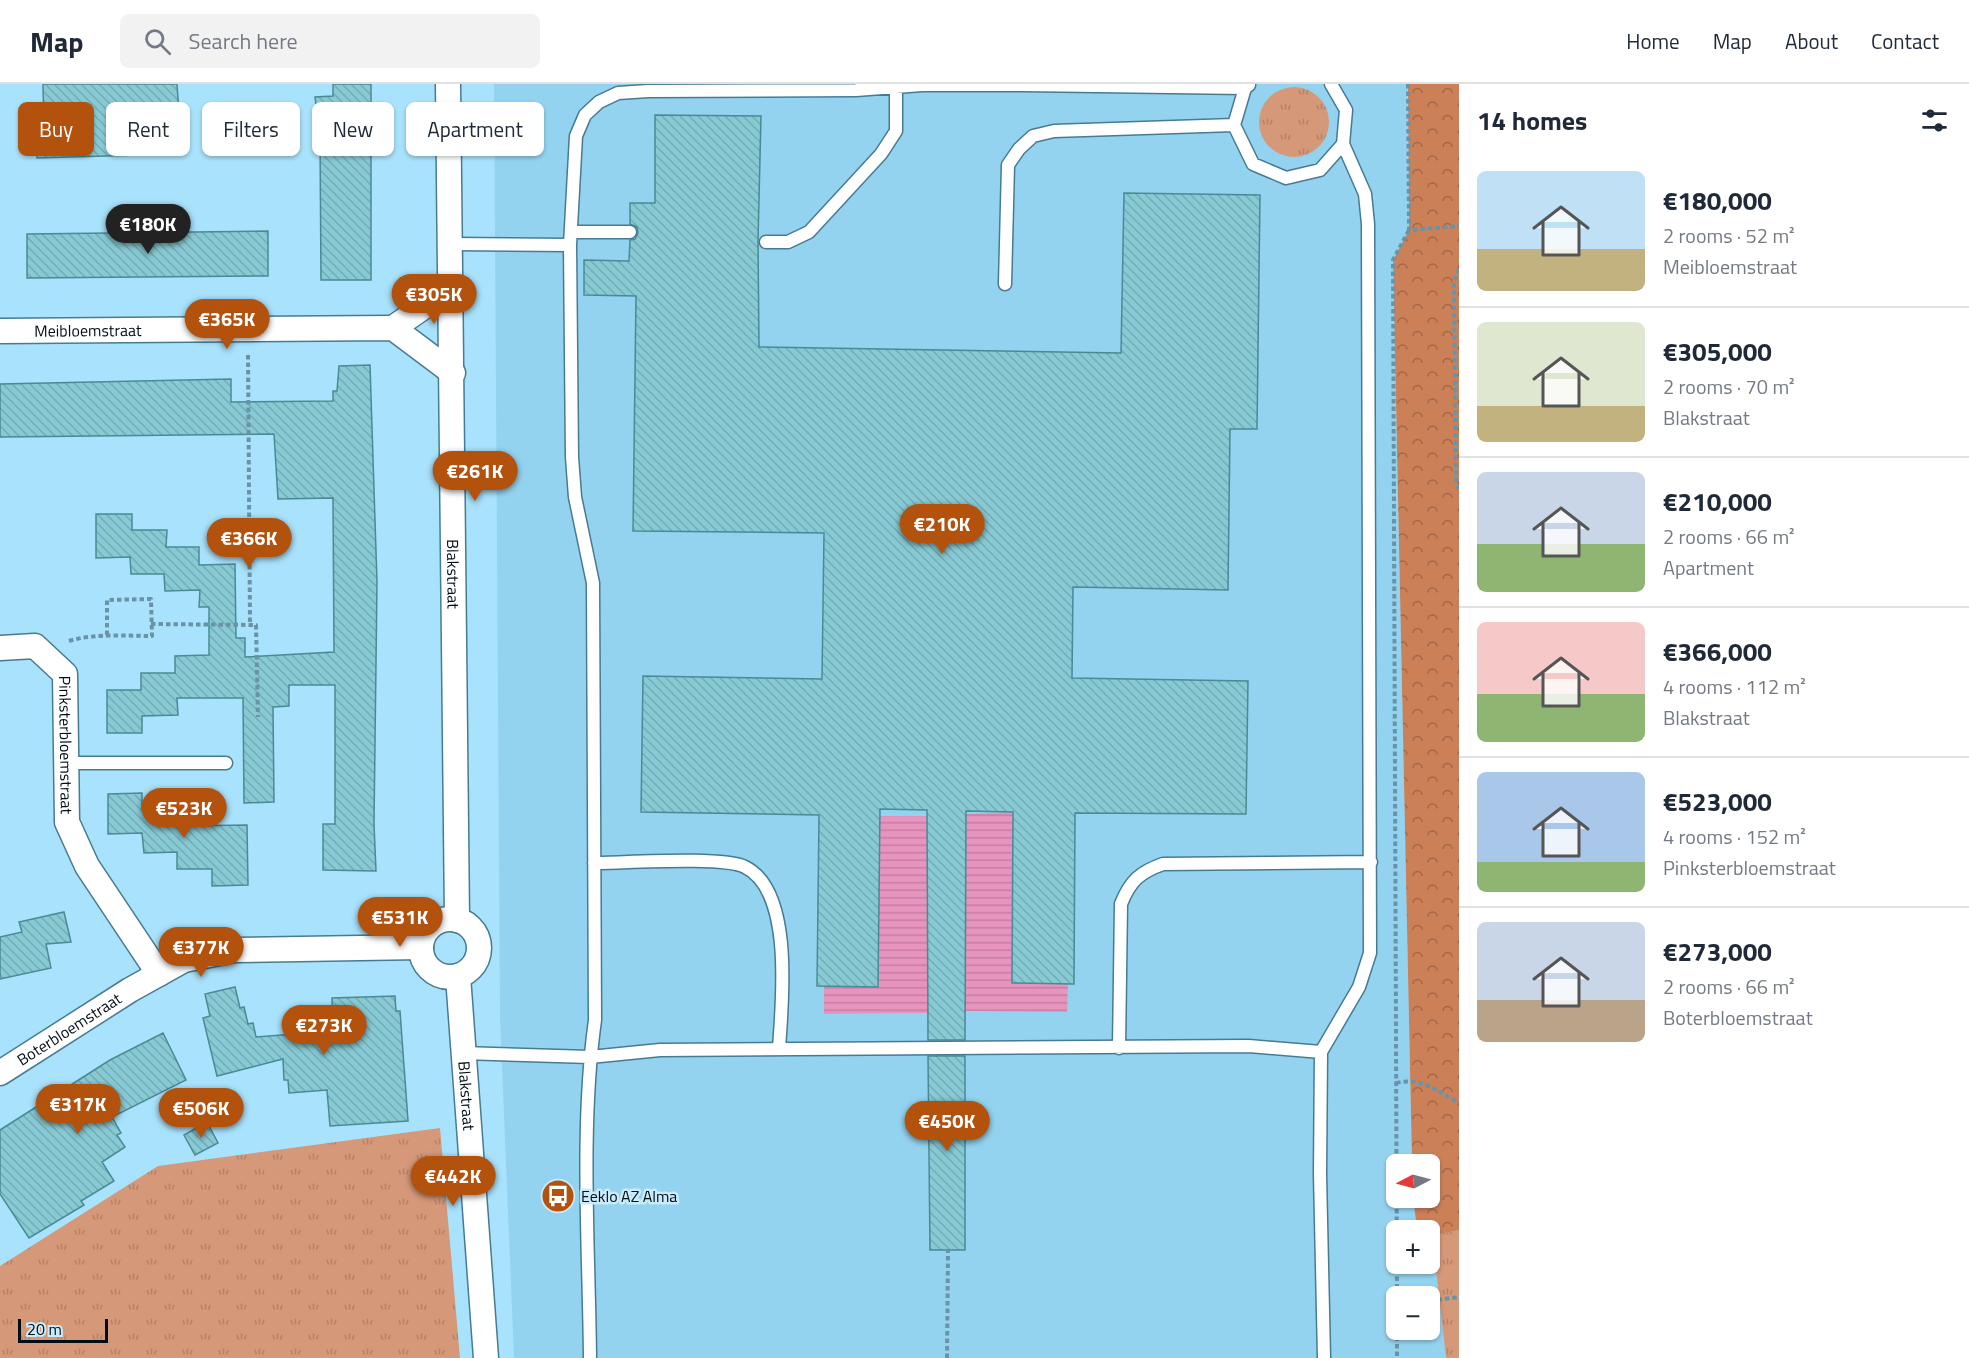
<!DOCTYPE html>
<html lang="en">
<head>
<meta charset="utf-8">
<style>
	:root { --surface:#fff; --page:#f2f2f3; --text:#1f2937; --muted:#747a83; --line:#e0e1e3; --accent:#b2520d }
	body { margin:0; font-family:"Titillium Web",sans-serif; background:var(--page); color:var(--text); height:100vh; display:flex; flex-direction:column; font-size:22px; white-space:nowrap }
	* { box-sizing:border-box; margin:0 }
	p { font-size:20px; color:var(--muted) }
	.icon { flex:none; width:33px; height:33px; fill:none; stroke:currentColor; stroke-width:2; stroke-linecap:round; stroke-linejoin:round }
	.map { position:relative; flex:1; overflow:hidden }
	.sheet { display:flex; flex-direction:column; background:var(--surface); width:510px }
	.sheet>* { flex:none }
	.hud { position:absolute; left:18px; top:18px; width:570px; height:54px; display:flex; gap:12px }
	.needle { width:39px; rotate:264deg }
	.fabs { position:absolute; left:1386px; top:1070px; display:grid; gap:12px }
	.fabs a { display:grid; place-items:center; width:54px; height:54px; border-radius:9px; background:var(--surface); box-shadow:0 2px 4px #0004; font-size:30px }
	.scale { position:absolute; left:18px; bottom:15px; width:90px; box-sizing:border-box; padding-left:6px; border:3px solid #000e17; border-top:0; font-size:16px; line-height:21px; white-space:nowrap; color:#000e17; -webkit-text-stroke:4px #caebfb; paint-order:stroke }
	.price { position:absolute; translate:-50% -51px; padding:0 14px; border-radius:21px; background:var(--accent); color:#fff; font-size:20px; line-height:39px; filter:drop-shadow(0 2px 3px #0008) }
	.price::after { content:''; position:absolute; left:50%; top:36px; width:18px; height:14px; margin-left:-9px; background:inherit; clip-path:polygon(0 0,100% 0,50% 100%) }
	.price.on { background:#222; color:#fff }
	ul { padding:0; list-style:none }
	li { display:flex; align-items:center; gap:18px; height:150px; padding:0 18px }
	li+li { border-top:2px solid var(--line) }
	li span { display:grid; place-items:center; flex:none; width:168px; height:120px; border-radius:9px; color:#555 }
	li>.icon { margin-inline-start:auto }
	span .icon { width:72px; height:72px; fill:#fffc; stroke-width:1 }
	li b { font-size:26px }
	h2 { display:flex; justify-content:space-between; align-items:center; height:72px; padding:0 18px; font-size:26px }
	.chip { padding:0 21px; border-radius:9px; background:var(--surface); box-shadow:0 2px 4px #0004; font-size:21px; line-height:54px }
	.chip.on { background:var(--accent); color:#fff }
	header { display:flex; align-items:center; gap:36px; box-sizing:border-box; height:84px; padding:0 30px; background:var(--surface); border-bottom:2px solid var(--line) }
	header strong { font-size:28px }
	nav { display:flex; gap:33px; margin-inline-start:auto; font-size:21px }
	.search { width:420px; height:54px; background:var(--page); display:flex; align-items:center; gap:15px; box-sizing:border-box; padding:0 21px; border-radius:9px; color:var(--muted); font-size:22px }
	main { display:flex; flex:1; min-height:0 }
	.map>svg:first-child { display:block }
	.built { fill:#94d3f0; fill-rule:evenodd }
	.grass { fill:url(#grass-tufts) }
	.forest { fill:url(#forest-crowns) }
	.water { fill:url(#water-rules) }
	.building { fill:url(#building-back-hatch); stroke:#498a94; stroke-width:1.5 }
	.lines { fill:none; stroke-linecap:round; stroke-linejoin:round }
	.service-casing { stroke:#467b93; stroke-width:15 }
	.minor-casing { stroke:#467b93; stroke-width:27 }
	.path { stroke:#6a93a7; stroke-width:4; stroke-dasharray:4.5 3; stroke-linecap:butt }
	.service { stroke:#fff; stroke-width:12 }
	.minor { stroke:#fff; stroke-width:24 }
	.labels { text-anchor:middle; stroke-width:5; stroke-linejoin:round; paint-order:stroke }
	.street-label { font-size:16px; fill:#000e17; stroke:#caebfb }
	.poi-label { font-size:16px; fill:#000e17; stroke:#caebfb; text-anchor:start }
</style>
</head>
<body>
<header>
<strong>Map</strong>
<div class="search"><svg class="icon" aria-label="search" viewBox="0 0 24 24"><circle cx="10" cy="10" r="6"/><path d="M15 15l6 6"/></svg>Search here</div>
<nav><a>Home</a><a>Map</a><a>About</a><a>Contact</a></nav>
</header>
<main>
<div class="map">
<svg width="1459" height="1274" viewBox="0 0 1459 1274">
	<defs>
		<pattern id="grass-tufts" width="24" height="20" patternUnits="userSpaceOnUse" patternTransform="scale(1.5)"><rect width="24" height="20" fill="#d59879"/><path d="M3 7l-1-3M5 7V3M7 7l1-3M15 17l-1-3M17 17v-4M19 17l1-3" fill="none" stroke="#b58268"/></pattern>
		<pattern id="forest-crowns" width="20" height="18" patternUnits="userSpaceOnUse" patternTransform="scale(1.5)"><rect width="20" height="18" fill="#cc8058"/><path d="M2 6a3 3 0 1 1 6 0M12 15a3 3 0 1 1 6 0" fill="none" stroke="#a36748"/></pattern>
		<pattern id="water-rules" width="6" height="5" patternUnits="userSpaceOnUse" patternTransform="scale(1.5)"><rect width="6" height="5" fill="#e795be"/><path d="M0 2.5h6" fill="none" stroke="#c47fa3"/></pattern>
		<pattern id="building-back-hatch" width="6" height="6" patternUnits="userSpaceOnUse" patternTransform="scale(1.5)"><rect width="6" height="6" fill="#88cad4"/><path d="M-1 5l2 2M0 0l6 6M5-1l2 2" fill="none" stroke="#74acb5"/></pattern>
	</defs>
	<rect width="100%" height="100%" fill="#a9e2fc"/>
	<path class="built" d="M 494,0 L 1408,0 L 1409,146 L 1393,176 L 1412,1080 L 1396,1080 L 1396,1113 L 1413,1113 L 1417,1146 L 1396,1146 L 1396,1179 L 1430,1179 L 1430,1152 L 1432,1151 L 1446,1274 L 514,1274 L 500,934 ZM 1396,1212 L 1430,1212 L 1430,1245 L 1396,1245 Z"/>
	<path class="grass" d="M1259 38a35 35 0 1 1 70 0a35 35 0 1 1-70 0Z
		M 440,1044 L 460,1274 L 0,1274 L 0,1182 L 158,1082 Z
		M 1459,1146 L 1459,1274 L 1446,1274 L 1432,1151 Z"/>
	<path class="forest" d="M 1408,0 L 1459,0 L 1459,1146 L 1430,1152 L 1430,1146 L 1417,1146 L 1413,1113 L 1430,1113 L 1430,1080 L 1412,1080 L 1393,176 L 1409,146 Z"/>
	<path class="water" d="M 1013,728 L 1012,899 L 1068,900 L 1067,928 L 965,927 L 966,730 Z
		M 880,732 L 927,732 L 928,929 L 824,930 L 824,902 L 878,903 Z"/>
	<path class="building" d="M 43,0 L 177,0 L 179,29 L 174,29 L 175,70 L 37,74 L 37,50 L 44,50 Z
		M 333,0 L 371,0 L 371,196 L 321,196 L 320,56 L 315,13 L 333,12 Z
		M 655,31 L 761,32 L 758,157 L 759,263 L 1121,269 L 1124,109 L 1260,111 L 1257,345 L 1230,345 L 1228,506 L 1073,503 L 1072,594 L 1248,597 L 1246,730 L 1075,729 L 1074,900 L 1012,899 L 1013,728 L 966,727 L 965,956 L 928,956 L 927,726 L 880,725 L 878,903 L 817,902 L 819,731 L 641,728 L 643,592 L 822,595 L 824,449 L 633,447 L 636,212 L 584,211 L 584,176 L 629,177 L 630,156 L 635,155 L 638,149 L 637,143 L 630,140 L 630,119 L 655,119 Z
		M 268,147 L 268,192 L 27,194 L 27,150 Z
		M 370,281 L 377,498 L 374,740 L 376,787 L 323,786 L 323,740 L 335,740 L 335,601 L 289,601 L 289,622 L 273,623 L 274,718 L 244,719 L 243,614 L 177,614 L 178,631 L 142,632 L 142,649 L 107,649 L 107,606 L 141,606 L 141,589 L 175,589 L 175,572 L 209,571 L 209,523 L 199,523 L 200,506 L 165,507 L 164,490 L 131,490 L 130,473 L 96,474 L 96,430 L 132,430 L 132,446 L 167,446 L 166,463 L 199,463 L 199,481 L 235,480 L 236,554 L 245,554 L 245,573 L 334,568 L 333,414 L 278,415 L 274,350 L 0,353 L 0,300 L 231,295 L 231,318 L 333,317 L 333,307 L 337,307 L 339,282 Z
		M 142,709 L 142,725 L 178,725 L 178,742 L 247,741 L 248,801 L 212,802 L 212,785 L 177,785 L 177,768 L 144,769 L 142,749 L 108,750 L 108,710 Z
		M 64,828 L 71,858 L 46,860 L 51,884 L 0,895 L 0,853 L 22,848 L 19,838 Z
		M 235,903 L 240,924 L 244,923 L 248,940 L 253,939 L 256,953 L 333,947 L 332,914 L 395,912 L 396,927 L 400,927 L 408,1037 L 330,1042 L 327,1006 L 289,1009 L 288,996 L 284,996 L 283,975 L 217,992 L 203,934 L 210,932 L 205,910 Z
		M 163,949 L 186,996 L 112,1033 L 121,1049 L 117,1051 L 125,1063 L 102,1078 L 114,1097 L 81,1117 L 84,1121 L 29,1154 L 0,1110 L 0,1046 L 110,976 Z
		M 928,972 L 965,972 L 965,1166 L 930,1166 Z
		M 207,1038 L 218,1059 L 195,1071 L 184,1051 Z"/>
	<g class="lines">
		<defs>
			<path id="service" d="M 1249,1 L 1245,4 L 1234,41 L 1253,80 L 1286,94 L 1320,86 L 1343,60 L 1346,26 L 1331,0
				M 572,148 L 630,148
				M 766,158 L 788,158 L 809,148 L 881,70 L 896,47 L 896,3
				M 451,160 L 570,161
				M 1005,200 L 1008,81 L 1019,65 L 1033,52 L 1054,47 L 1234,41
				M 66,679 L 226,679
				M 594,779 C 624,779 723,772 745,783 C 794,807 782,919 779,964
				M 1119,964 L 1121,820 C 1130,797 1140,788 1163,780 L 1371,778
				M 462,969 L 590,973 L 660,966 L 1249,962 L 1321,968
				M 590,1274 C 589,1164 580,1044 595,936 L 593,499 L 575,413 L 572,373 L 570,161 L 576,52 L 585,31 L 599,18 L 618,9 L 648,7 L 856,6 L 922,1 L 1023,1 L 1245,4
				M 1324,1274 L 1320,1090 L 1321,968 L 1359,903 L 1370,869 L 1368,140 L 1365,110 L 1343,60"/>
			<g id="minor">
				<path id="s1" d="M 448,0 L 457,836"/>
				<path d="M 393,244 L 451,204"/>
				<path id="s2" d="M 0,247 L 393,244 L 453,289"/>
				<path id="s3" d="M 0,564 L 35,562 L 65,590 L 67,738 L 87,782 L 159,890"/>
				<circle cx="450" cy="864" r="29"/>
				<path id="s4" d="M 458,892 L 486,1274"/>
				<path id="s5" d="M 0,989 L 130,906 L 184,876 L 235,866 L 421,863"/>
			</g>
		</defs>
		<use href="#service" class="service-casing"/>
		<use href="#minor" class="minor-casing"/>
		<path class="path" d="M 1408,0 L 1409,146 L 1459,142
			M 1459,185 L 1454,197 L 1456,395 L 1459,406
			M 248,271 L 250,540
			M 151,540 L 256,541 L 258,633
			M 69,557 C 95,549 125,552 152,552 L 151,515 L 107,516 L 107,553
			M 1396,999 C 1422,993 1437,1007 1459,1019
			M 1397,1212 L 1393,176 L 1409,146
			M 1430,1217 L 1459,1213
			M 1397,1245 L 1397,1274
			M 947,1274 L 948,1167"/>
		<use href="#service" class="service"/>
		<use href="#minor" class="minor"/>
	</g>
	<defs>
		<symbol id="bus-disc" viewBox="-11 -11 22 22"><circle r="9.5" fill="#b2520d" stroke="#caebfb"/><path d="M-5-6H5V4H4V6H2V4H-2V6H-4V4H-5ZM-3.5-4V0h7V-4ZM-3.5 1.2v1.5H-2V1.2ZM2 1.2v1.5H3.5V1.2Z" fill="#fff"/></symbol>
	</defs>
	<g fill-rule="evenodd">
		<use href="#bus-disc" x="539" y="1093" width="38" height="38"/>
	</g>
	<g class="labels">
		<g class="street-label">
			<text dy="6" stroke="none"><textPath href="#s2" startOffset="88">Meibloemstraat</textPath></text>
			<text dy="6" stroke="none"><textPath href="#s1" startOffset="490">Blakstraat</textPath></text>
			<text dy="6" stroke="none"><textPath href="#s3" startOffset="147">Pinksterbloemstraat</textPath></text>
			<text dy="6" stroke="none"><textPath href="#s5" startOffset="82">Boterbloemstraat</textPath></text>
			<text dy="6" stroke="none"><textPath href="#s4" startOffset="120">Blakstraat</textPath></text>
		</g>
		<g class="poi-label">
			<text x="581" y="1118">Eeklo AZ Alma</text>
		</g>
	</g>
</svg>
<div class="fabs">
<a><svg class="needle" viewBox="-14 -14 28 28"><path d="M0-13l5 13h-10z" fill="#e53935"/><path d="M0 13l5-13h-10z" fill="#747a83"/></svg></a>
<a>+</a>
<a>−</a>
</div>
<div class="scale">20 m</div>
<b class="price on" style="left:148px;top:171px">€180K</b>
<b class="price" style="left:434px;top:241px">€305K</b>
<b class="price" style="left:227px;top:266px">€365K</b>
<b class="price" style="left:475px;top:418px">€261K</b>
<b class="price" style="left:942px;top:471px">€210K</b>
<b class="price" style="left:249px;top:485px">€366K</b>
<b class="price" style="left:184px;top:755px">€523K</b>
<b class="price" style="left:400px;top:864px">€531K</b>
<b class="price" style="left:201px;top:894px">€377K</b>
<b class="price" style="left:324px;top:972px">€273K</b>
<b class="price" style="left:78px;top:1051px">€317K</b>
<b class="price" style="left:201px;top:1055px">€506K</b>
<b class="price" style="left:947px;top:1068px">€450K</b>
<b class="price" style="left:453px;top:1123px">€442K</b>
<div class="hud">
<a class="chip on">Buy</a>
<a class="chip">Rent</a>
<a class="chip">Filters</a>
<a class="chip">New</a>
<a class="chip">Apartment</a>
</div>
</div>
<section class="sheet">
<h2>14 homes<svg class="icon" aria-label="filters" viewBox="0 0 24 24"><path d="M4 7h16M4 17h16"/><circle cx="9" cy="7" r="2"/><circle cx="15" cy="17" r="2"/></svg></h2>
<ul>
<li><span style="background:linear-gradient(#bfe0f5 65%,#c2b280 0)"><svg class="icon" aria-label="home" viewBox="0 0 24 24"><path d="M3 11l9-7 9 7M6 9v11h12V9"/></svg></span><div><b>€180,000</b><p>2 rooms · 52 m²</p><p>Meibloemstraat</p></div></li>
<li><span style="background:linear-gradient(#dfe7d0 70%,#c2b280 0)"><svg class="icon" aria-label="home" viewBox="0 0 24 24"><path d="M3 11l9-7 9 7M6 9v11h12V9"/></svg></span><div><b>€305,000</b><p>2 rooms · 70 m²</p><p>Blakstraat</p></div></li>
<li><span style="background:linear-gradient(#c9d6e8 60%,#8fb573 0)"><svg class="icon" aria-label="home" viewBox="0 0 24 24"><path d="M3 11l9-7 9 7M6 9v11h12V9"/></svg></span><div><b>€210,000</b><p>2 rooms · 66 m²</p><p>Apartment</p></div></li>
<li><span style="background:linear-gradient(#f6c9c9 60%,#8fb573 0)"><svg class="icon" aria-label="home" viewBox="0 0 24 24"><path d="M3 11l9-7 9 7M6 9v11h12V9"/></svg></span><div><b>€366,000</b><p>4 rooms · 112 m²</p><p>Blakstraat</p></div></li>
<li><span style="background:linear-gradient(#a9c7e8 75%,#8fb573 0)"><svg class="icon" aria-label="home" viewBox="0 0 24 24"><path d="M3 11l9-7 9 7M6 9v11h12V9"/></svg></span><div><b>€523,000</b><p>4 rooms · 152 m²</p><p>Pinksterbloemstraat</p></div></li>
<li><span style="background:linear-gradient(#c9d6e8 65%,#b9a48a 0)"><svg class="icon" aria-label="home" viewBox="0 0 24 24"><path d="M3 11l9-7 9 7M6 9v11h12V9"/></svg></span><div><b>€273,000</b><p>2 rooms · 66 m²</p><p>Boterbloemstraat</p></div></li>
</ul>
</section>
</main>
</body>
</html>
